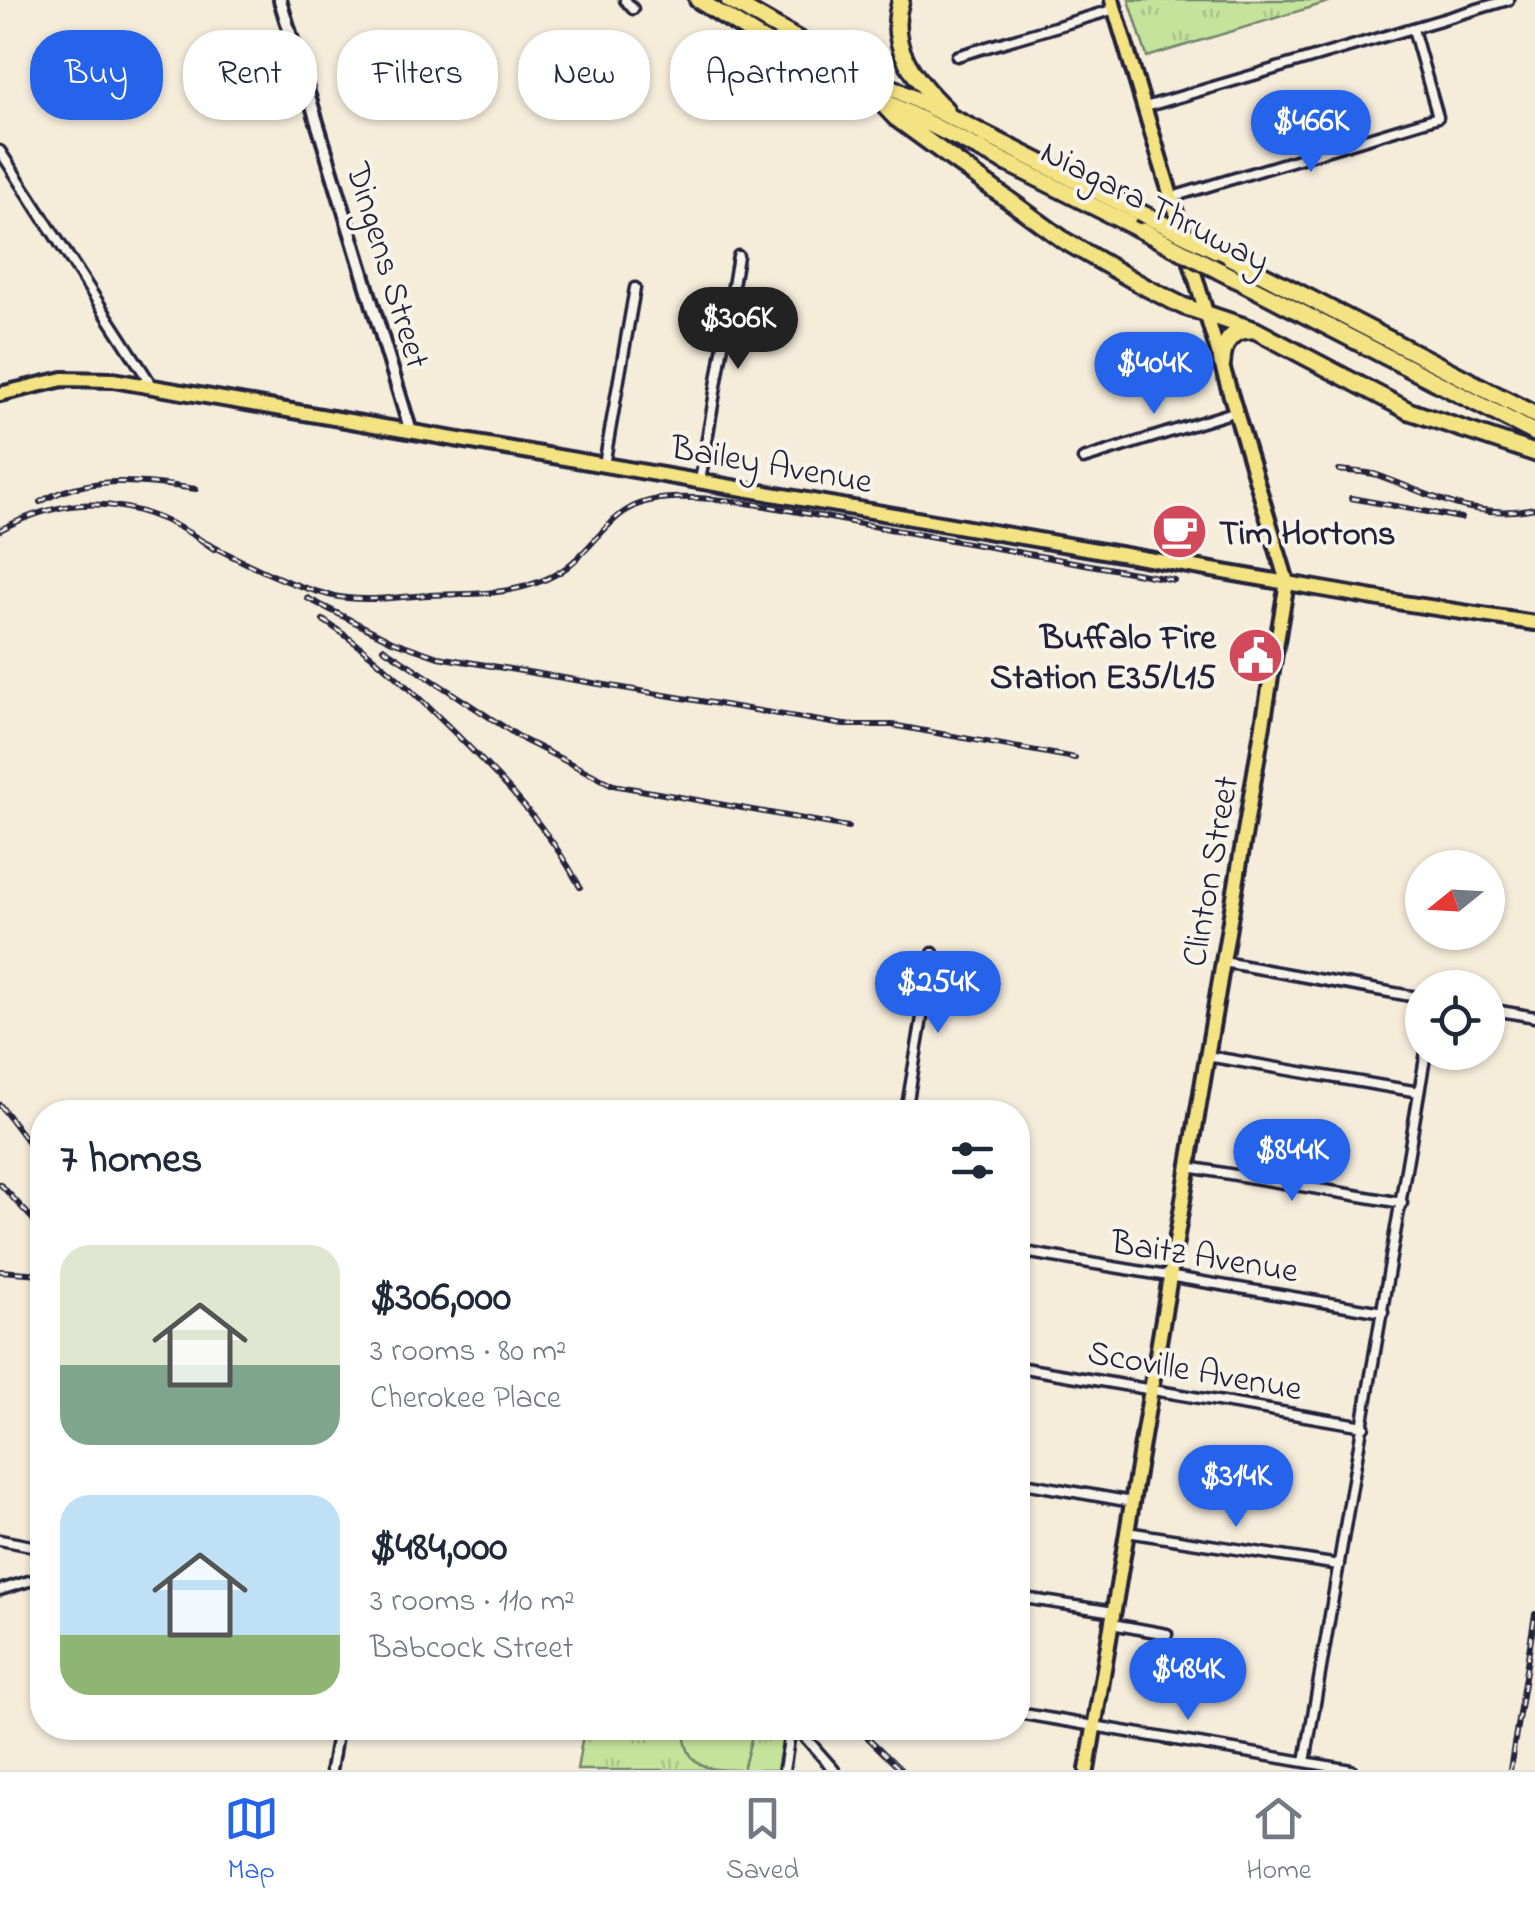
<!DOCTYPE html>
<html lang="en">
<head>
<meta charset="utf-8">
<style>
	:root { --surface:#fff; --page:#f6f6f7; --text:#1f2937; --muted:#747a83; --line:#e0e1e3; --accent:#2563eb }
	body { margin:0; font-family:"Indie Flower",sans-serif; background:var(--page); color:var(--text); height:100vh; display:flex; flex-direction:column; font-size:38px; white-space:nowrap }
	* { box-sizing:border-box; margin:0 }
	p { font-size:32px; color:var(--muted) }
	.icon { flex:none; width:55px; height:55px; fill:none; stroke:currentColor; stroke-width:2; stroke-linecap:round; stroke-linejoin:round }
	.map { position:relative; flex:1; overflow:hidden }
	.details { position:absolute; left:30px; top:1100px; width:1000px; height:640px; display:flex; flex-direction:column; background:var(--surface); border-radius:40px; box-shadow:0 2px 8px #0004 }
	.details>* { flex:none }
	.banner { position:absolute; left:30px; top:30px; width:1000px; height:90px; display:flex; gap:20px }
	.needle { width:65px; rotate:252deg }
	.fabs { position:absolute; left:1405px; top:850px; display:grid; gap:20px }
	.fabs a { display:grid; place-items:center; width:100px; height:100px; border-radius:50%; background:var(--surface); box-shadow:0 2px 8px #0004; font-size:50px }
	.price { position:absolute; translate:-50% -85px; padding:0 22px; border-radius:35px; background:var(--accent); color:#fff; font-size:32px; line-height:65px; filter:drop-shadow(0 2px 5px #0008) }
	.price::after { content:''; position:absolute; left:50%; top:60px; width:30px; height:22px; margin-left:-15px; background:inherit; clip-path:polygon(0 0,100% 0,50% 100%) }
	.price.current { background:#222; color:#fff }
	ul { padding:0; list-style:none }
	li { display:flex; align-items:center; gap:30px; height:250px; padding:0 30px }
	li span { display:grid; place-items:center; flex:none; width:280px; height:200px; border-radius:30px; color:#555 }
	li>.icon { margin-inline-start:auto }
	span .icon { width:120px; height:120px; fill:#fffc; stroke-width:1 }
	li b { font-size:42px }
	h2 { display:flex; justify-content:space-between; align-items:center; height:120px; padding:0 30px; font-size:42px }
	.pill { padding:0 35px; border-radius:40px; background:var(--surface); box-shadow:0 2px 8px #0004; font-size:35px; line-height:90px }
	.pill.current { background:var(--accent); color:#fff }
	.tab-bar { display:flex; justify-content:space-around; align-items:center; height:140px; border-top:2px solid var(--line); background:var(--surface); font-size:28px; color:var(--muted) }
	.tab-bar a { display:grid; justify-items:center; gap:5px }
	.tab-bar .current { color:var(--accent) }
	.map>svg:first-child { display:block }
	.grass { fill:url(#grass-tufts); stroke:#73836c; stroke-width:2.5 }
	.pitch { fill:#c4e49c; stroke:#73836c; stroke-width:2.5 }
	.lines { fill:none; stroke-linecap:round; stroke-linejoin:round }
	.minor-casing { stroke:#22223b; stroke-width:15 }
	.tertiary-casing { stroke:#22223b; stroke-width:18 }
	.primary-casing { stroke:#22223b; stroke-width:20 }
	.motorway-casing { stroke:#22223b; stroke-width:22 }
	.minor { stroke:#f7f3e8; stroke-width:8 }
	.tertiary { stroke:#f7f3e8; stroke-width:10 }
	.primary { stroke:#f4e382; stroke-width:12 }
	.motorway { stroke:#f4e382; stroke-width:15 }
	.rail-casing { stroke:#22223b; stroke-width:6 }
	.rail { stroke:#f7f3e8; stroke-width:2.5; stroke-dasharray:8; stroke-linecap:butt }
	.motorway-bridge-casing { stroke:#22223b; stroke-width:22; stroke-linecap:butt }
	.motorway-bridge { stroke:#f4e382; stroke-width:15 }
	.labels { text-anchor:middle; stroke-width:8; stroke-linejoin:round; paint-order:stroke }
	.street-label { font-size:35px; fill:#22223b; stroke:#f7f3e8 }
	.poi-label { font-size:35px; font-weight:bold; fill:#22223b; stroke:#f7f3e8; text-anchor:start }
</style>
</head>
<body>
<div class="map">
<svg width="1535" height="1770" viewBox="0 0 1535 1770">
	<defs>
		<pattern id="grass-tufts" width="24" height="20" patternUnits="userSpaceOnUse" patternTransform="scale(2.5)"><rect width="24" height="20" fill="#c4e49c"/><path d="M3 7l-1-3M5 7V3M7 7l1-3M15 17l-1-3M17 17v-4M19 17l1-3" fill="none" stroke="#a8c387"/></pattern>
	</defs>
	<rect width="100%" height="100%" fill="#f5ecda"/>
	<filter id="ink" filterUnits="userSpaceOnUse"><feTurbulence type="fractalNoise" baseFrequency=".01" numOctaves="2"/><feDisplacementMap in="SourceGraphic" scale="20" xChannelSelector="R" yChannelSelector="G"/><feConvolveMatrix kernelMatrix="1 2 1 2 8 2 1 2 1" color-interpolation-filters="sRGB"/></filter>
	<g filter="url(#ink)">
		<path class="grass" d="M 1129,0 L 1335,0 L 1147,57 Z
			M 584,1728 L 784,1728 L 777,1770 L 577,1770 Z"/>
		<path class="pitch" d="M 684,1728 L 754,1728 L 743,1770 C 709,1770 685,1770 684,1728 Z"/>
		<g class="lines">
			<defs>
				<path id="minor" d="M 625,0 L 633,9
					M 957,56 L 1115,9
					M 1145,107 L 1508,0
					M 0,151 L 153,387
					M 1172,197 L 1438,117 L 1413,29
					M 1083,459 L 1237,411
					M 604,465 L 635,288
					M 700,481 L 738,256
					M 1223,962 L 1422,998
					M 1488,1009 L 1535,1017
					M 1207,1056 L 1419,1092
					M 906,1112 L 933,953
					M 1188,1167 L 1402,1203
					M 1018,1251 L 1383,1312
					M 1018,1367 L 1364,1426
					M 1018,1482 L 1132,1502
					M 1127,1532 L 1339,1565
					M 0,1540 L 42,1548
					M 0,1590 L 42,1577
					M 1018,1597 L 1114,1612
					M 1112,1624 L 1167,1634
					M 1018,1713 L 1351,1770
					M 797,1728 L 834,1770
					M 1305,1762 L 1426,1052
					M 331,1770 L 338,1728
					M 784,1770 L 791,1728"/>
				<path id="tertiary" d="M 280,0 L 411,432"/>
				<path id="primary" d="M 0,394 L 63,379 L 113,380 L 1403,603 L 1535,623
					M 1087,1770 L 1287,582 L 1112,0"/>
				<path id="motorway" d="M 698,0 L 764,41 L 1143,231
					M 729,0 L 811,47 L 1139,212
					M 901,0 C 886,45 915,80 945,109
					M 877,98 L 896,118 L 1065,241 L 1147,288 L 1183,306 L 1255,330 L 1409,411 L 1535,453
					M 1216,250 L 1535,415
					M 1220,271 L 1535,433
					M 1222,363 C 1223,344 1230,330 1251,330"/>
			</defs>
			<use href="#minor" class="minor-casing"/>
			<use href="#tertiary" class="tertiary-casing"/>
			<use href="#primary" class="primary-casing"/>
			<use href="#motorway" class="motorway-casing"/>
			<use href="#minor" class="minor"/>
			<use href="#tertiary" class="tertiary"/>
			<use href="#primary" class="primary"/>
			<use href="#motorway" class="motorway"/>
			<defs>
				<path id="rail" d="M 1339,470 C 1351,472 1366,471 1377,475 C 1434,495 1472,521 1535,508
					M 1351,498 L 1461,518
					M 40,502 C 89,474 144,481 196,489
					M 0,530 C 76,489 145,499 214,549
					M 204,542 C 244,562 285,584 329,595 C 362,603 395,597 428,595 C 458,594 490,595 519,588 C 535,584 554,577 567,567 C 605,538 612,500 672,498 C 736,496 804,514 867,525 C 970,543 1072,562 1174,580
					M 307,598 L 392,641 L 438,657 L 844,725 L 892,725 L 1075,758
					M 323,620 C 372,652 411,690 453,731 C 501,779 548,826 580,887
					M 383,648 L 524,740 L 613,785 L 848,827
					M 0,1105 L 42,1161
					M 0,1184 L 42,1229
					M 0,1271 L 42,1274
					M 858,1728 L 901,1770
					M 1510,1770 L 1535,1614"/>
			</defs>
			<use href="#rail" class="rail-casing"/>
			<use href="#rail" class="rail"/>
			<defs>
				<path id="motorway-bridge" d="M 1139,212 L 1216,250
					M 1143,231 L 1220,271"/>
			</defs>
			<use href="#motorway-bridge" class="motorway-bridge-casing"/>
			<use href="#motorway-bridge" class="motorway-bridge"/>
		</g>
	</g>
	<defs>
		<symbol id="cafe-disc" viewBox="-11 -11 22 22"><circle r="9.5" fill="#d1495b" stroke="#f7f3e8"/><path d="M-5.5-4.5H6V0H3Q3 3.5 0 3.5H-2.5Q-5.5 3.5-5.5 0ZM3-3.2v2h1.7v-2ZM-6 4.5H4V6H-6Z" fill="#fff"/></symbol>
		<symbol id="civic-disc" viewBox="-11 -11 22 22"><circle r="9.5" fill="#d1495b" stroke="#f7f3e8"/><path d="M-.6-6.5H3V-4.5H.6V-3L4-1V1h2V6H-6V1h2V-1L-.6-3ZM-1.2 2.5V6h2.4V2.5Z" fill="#fff"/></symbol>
	</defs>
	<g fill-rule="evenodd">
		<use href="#cafe-disc" x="1148" y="500" width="63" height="63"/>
		<use href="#civic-disc" x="1224" y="624" width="63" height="63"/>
	</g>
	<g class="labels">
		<g class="street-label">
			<text transform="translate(1156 205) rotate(27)" y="12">Niagara Thruway</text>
			<text transform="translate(389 265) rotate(73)" y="12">Dingens Street</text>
			<text transform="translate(772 463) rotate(10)" y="12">Bailey Avenue</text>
			<text transform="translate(1209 871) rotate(-80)" y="12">Clinton Street</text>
			<text transform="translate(1205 1255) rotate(9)" y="12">Baitz Avenue</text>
			<text transform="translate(1195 1369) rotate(10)" y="12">Scoville Avenue</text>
		</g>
		<g class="poi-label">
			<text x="1219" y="544">Tim Hortons</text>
			<text x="1216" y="648" text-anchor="end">Buffalo Fire<tspan x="1216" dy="40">Station E35/L15</tspan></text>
		</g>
	</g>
</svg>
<div class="fabs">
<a><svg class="needle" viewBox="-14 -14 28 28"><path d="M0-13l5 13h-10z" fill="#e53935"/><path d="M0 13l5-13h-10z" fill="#747a83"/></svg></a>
<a><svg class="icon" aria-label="locate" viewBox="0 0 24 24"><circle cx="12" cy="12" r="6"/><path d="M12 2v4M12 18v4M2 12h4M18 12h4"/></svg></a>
</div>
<b class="price" style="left:1311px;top:175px">$466K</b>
<b class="price current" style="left:738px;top:372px">$306K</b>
<b class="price" style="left:1154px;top:417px">$404K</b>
<b class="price" style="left:938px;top:1036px">$254K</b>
<b class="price" style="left:1292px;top:1204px">$844K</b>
<b class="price" style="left:1236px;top:1530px">$314K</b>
<b class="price" style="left:1188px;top:1723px">$484K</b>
<div class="banner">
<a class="pill current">Buy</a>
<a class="pill">Rent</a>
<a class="pill">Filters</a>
<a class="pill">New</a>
<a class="pill">Apartment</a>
</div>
<section class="details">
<h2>7 homes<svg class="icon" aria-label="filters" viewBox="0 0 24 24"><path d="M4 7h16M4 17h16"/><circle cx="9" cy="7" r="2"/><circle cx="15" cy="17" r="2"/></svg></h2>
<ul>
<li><span style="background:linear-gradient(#dfe7d0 60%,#7fa58c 0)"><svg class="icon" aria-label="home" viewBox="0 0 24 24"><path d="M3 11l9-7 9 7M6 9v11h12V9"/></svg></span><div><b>$306,000</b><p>3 rooms · 80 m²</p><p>Cherokee Place</p></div></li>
<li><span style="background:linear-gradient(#bfe0f5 70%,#8fb573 0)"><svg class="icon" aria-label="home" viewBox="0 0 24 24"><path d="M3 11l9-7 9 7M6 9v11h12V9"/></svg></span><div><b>$484,000</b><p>3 rooms · 110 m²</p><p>Babcock Street</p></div></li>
</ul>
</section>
</div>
<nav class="tab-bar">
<a class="current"><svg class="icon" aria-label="map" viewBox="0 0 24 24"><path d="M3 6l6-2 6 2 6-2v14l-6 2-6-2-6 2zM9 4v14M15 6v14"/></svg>Map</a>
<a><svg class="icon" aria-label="saved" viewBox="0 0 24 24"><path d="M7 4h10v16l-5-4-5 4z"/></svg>Saved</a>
<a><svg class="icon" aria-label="home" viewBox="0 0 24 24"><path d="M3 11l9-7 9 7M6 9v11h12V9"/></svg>Home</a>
</nav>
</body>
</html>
